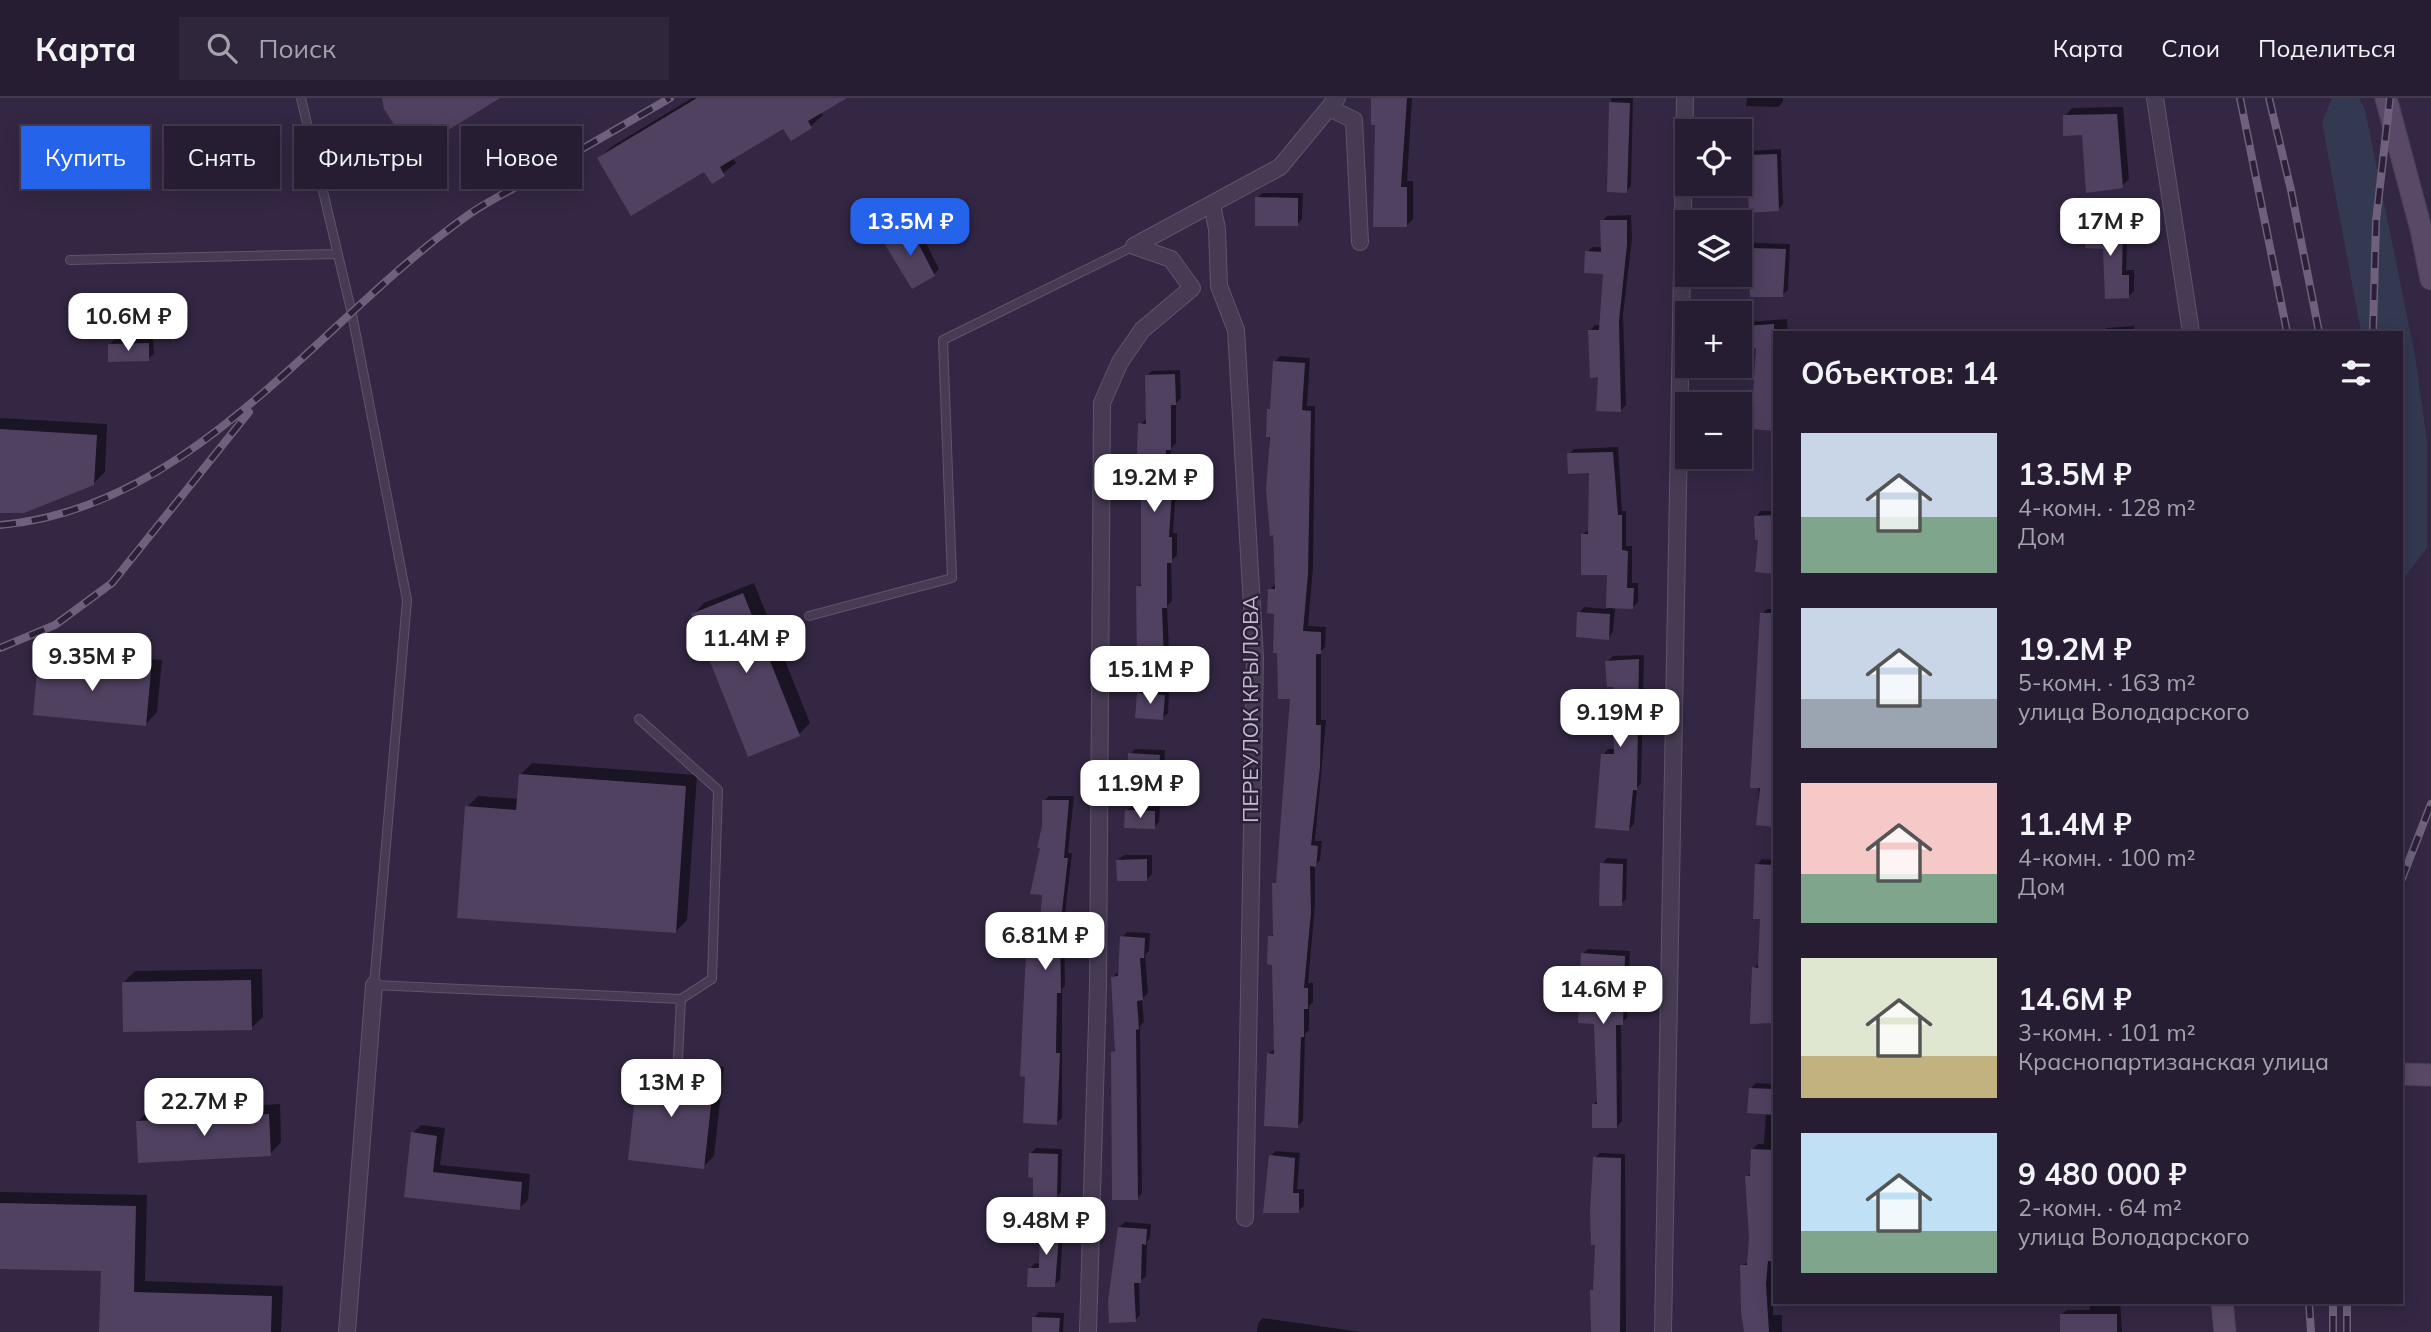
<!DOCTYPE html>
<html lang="ru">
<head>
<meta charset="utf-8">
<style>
	:root { --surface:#271d33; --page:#2f263b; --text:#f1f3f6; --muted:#a4a2ac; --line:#433b4e; --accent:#2563eb }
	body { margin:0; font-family:Mulish,sans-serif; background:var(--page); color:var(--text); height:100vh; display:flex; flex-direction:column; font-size:26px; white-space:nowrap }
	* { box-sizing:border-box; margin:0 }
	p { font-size:23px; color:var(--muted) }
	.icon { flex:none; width:38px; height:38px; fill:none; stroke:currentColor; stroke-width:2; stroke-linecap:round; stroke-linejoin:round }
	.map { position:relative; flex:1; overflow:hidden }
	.panel { position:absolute; left:1773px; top:233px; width:630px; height:973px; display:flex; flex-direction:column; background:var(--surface); border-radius:0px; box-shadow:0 4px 18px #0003,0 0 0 2px var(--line) }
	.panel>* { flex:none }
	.guide { position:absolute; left:21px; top:28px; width:665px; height:63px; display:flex; gap:14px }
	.controls { position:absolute; left:1675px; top:21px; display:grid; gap:14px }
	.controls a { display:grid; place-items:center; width:77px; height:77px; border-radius:0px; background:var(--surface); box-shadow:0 4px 18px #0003,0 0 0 2px var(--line); font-size:35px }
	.price { position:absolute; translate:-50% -60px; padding:0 16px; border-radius:14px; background:#fff; color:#222; font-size:23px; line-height:46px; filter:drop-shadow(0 2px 4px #0008) }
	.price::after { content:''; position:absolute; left:50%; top:42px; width:21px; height:16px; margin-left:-10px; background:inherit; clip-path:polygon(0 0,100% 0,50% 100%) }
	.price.selected { background:var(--accent); color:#fff }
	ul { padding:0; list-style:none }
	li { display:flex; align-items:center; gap:21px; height:175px; padding:0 28px }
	li span { display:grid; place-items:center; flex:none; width:196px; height:140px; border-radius:0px; color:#555 }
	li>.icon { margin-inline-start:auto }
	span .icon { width:84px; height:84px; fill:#fffc; stroke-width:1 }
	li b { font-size:30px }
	h2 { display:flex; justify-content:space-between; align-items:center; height:84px; padding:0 28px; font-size:30px }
	.tag { padding:0 24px; border-radius:0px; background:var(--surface); box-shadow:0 4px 18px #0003,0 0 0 2px var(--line); font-size:24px; line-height:63px }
	.tag.selected { background:var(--accent); color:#fff }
	header { display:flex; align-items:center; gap:42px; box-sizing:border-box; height:98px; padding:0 35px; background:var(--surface); border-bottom:2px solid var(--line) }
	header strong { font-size:33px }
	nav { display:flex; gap:38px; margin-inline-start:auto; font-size:24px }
	.search { width:490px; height:63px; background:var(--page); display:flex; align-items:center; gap:18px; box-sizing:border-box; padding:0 24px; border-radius:0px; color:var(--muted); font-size:26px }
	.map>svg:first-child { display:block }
	.green { fill:#333951 }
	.shadow { fill:#0007 }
	.building { fill:#504161 }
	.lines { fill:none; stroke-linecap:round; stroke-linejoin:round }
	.lane-casing { stroke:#5f546b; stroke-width:10 }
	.street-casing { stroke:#5f546b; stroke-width:18 }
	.secondary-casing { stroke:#4d425a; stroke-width:23 }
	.lane { stroke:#473b53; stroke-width:8 }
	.street { stroke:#473b53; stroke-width:16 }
	.secondary { stroke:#594967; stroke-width:21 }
	.rail-casing { stroke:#6f617d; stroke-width:8 }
	.rail { stroke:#2c2039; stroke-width:5; stroke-dasharray:16; stroke-linecap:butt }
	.labels { text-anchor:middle; stroke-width:5; stroke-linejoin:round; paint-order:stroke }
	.street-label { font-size:21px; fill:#c3b9cd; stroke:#2c2039 }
</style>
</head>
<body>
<header>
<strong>Карта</strong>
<div class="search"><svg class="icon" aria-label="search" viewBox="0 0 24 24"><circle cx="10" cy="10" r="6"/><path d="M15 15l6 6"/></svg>Поиск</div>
<nav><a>Карта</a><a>Слои</a><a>Поделиться</a></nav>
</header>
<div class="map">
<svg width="2431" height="1234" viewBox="0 0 2431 1234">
	<rect width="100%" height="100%" fill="#342744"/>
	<path class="green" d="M 2332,0 L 2359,0 L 2365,12 L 2415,257 L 2427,344 L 2427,450 L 2401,484 L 2401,234 L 2361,234 L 2322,24 Z"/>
	<path class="shadow" d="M 692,0 L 840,0 L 821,14 L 823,17 L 811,28 L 791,40 L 784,28 L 732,59 L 736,65 L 712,84 L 705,72 L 599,60 L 611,49 Z
		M 1373,0 L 1412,0 L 1407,83 L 1413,83 L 1413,121 L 1406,128 L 1376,26 Z
		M 1611,0 L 1633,0 L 1631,88 L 1626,93 L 1609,93 Z
		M 1747,0 L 1783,0 L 1783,4 L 1778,9 L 1746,8 Z
		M 2123,9 L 2129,81 L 2122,88 L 2084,35 L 2065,18 L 2072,10 Z
		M 1781,51 L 1783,106 L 1778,112 L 1748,58 L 1753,53 Z
		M 1262,95 L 1303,95 L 1302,121 L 1297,127 L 1257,100 Z
		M 1631,117 L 1632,141 L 1623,217 L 1626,307 L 1621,312 L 1600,278 L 1590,233 L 1595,227 L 1601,227 L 1605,174 L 1587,154 L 1592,149 L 1602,149 L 1602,123 L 1607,118 Z
		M 2093,121 L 2128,122 L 2126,172 L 2134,172 L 2134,193 L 2129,198 L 2105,149 L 2088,127 Z
		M 916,125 L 939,171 L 934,176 L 887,145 Z
		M 1755,145 L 1790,146 L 1788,192 L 1782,197 L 1750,151 Z
		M 1787,221 L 1788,234 L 1774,234 L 1774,332 L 1753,329 L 1757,248 L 1746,229 L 1751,224 Z
		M 2134,228 L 2134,234 L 2103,234 L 2107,230 Z
		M 153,240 L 154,256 L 148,261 L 109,247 L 115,241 Z
		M 1280,258 L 1310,260 L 1307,308 L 1315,308 L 1313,470 L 1308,528 L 1326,529 L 1325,549 L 1321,553 L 1321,622 L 1326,622 L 1315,743 L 1322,743 L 1320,762 L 1315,767 L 1315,807 L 1308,885 L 1313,885 L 1313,904 L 1309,908 L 1309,932 L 1305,936 L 1303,1023 L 1297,1028 L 1268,956 L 1275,951 L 1274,865 L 1270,839 L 1275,834 L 1274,786 L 1278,782 L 1292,599 L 1270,492 L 1275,486 L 1268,312 L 1272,308 L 1275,264 Z
		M 1180,272 L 1181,300 L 1176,305 L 1176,345 L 1171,350 L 1170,388 L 1176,389 L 1173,435 L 1177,435 L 1177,457 L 1171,463 L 1172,503 L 1167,508 L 1169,554 L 1164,559 L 1138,489 L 1143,484 L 1140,326 L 1147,321 L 1146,278 L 1152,273 Z
		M 0,320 L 107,326 L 105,374 L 93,386 L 0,413 Z
		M 1618,349 L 1622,413 L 1626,413 L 1626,448 L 1632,448 L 1632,485 L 1638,485 L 1638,504 L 1633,509 L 1615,509 L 1613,534 L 1608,540 L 1579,515 L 1584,509 L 1607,511 L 1608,475 L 1583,436 L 1590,431 L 1591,373 L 1569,356 L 1574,351 Z
		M 1761,413 L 1774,413 L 1774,474 L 1757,473 L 1760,440 L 1756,419 Z
		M 754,485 L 810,625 L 799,636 L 693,517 L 704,505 Z
		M 1767,511 L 1774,511 L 1774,727 L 1758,726 L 1762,516 Z
		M 51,552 L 162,562 L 157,614 L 146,626 L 40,563 Z
		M 1644,557 L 1641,685 L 1637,690 L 1634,726 L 1629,731 L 1603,657 L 1608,651 L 1615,651 L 1614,587 L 1607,564 L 1613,558 Z
		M 1144,591 L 1169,592 L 1168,615 L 1162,620 L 1138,596 Z
		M 1135,651 L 1165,652 L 1164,678 L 1158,683 L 1130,656 Z
		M 532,665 L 697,677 L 687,822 L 675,834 L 467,709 L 478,698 L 519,701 L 521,676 Z
		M 1049,698 L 1074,698 L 1068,755 L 1072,755 L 1064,824 L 1065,888 L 1062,891 L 1062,1020 L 1056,1025 L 1029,836 L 1034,830 L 1041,831 L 1044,703 Z
		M 1132,708 L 1160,708 L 1159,724 L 1154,729 L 1126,713 Z
		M 1124,757 L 1152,757 L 1152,776 L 1147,781 L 1118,762 Z
		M 1607,760 L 1627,761 L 1626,801 L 1621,806 L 1602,766 Z
		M 1762,761 L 1774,762 L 1774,924 L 1752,924 L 1754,870 L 1760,864 L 1762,819 L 1757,767 Z
		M 1127,834 L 1150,835 L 1149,853 L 1145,857 L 1148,895 L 1142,901 L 1144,924 L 1140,928 L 1142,1095 L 1137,1101 L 1113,954 L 1117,950 L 1113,879 L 1118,874 L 1122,839 Z
		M 1588,851 L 1630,853 L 1627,920 L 1621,925 L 1622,1023 L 1617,1028 L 1593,1007 L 1598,1002 L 1596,924 L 1583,856 Z
		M 262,871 L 263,919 L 251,930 L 124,884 L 135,873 Z
		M 651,961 L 724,969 L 714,1058 L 703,1069 L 640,973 Z
		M 1756,985 L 1774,986 L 1773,1217 L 1782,1217 L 1782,1234 L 1746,1234 L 1742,1168 L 1749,1163 L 1751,1140 L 1747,1079 L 1752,1073 L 1753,1051 L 1758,1046 L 1764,1046 L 1766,1015 L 1751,990 Z
		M 280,1006 L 281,1044 L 270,1056 L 137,1024 L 149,1013 Z
		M 421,1027 L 445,1030 L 440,1067 L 530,1076 L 528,1102 L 519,1110 L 406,1097 L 413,1035 Z
		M 1036,1050 L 1062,1051 L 1061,1094 L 1056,1099 L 1030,1056 Z
		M 1276,1053 L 1300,1055 L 1297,1091 L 1304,1091 L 1304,1108 L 1298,1113 L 1270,1058 Z
		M 1600,1055 L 1625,1056 L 1626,1234 L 1593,1234 L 1592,1192 L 1595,1189 L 1597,1145 L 1595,1060 Z
		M 0,1094 L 147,1097 L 145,1183 L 283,1188 L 281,1234 L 100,1234 L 102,1172 L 0,1170 Z
		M 1047,1118 L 1064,1119 L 1060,1182 L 1054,1187 L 1030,1171 L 1035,1165 L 1041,1166 L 1042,1123 Z
		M 1125,1124 L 1151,1126 L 1150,1140 L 1147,1144 L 1146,1178 L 1139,1184 L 1140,1217 L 1135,1222 L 1119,1129 Z
		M 2090,1204 L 2120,1204 L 2122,1234 L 2061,1234 L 2061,1217 L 2067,1212 L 2090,1212 Z
		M 1039,1214 L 1064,1215 L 1063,1234 L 1033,1234 L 1034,1220 Z
		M 1263,1220 L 1361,1234 L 1257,1234 L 1258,1225 Z"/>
	<path class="building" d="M 382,0 L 500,0 L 421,49 L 412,34 L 400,36 L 384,11 Z
		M 697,0 L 847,0 L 808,23 L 812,30 L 791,43 L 783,31 L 720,69 L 725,78 L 712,86 L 704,74 L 631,118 L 597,60 Z
		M 1371,0 L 1407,0 L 1401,89 L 1407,89 L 1407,129 L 1373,129 L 1375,27 L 1371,27 Z
		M 1609,4 L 1630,5 L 1627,95 L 1607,94 Z
		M 2117,16 L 2123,90 L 2086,95 L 2082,37 L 2063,38 L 2063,17 Z
		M 1777,56 L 1779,113 L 1749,115 L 1746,57 Z
		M 1255,99 L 1298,100 L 1298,128 L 1255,128 Z
		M 1600,122 L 1627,122 L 1627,147 L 1619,223 L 1621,314 L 1596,313 L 1598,279 L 1590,280 L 1588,232 L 1599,232 L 1603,176 L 1584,175 L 1585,153 L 1601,154 Z
		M 2086,126 L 2123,127 L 2122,177 L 2129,177 L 2129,200 L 2105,201 L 2103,151 L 2085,150 Z
		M 910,129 L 935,178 L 912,191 L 884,145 Z
		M 1748,150 L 1786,151 L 1783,199 L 1750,199 Z
		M 1774,226 L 1774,333 L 1751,331 L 1756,250 L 1746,251 L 1744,228 Z
		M 149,245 L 149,263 L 108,264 L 108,246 Z
		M 1273,263 L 1305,265 L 1302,312 L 1311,313 L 1308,476 L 1303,533 L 1321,534 L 1321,556 L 1316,556 L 1316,627 L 1321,627 L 1320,669 L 1311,747 L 1318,748 L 1316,769 L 1310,768 L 1311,814 L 1304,890 L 1308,890 L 1308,911 L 1304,911 L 1304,939 L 1301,939 L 1298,1030 L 1264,1028 L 1267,955 L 1274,956 L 1272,867 L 1267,866 L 1268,838 L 1273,838 L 1272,785 L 1276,785 L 1290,601 L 1278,601 L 1277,555 L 1273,555 L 1274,516 L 1267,515 L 1268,491 L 1275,491 L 1273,437 L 1270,438 L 1266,391 L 1270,339 L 1266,339 L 1267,311 L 1270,311 Z
		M 1175,276 L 1176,307 L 1171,307 L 1171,352 L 1166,352 L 1165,393 L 1172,393 L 1169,439 L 1172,439 L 1172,465 L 1167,465 L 1167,510 L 1162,510 L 1164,561 L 1137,562 L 1136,488 L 1141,488 L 1141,384 L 1136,384 L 1138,325 L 1146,326 L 1145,277 Z
		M 0,331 L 97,337 L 94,387 L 24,415 L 0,415 Z
		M 1613,354 L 1618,417 L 1622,417 L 1622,452 L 1628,453 L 1627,490 L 1634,490 L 1633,511 L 1606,510 L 1607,477 L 1581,477 L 1581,436 L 1588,436 L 1589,375 L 1568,376 L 1567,355 Z
		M 1774,417 L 1774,476 L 1755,474 L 1758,442 L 1755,442 L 1754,418 Z
		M 743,495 L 800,638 L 748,659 L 691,516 Z
		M 1577,514 L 1610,516 L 1609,542 L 1576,539 Z
		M 1760,515 L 1774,515 L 1774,729 L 1756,727 L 1760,690 L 1750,690 Z
		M 1639,561 L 1637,692 L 1633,692 L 1629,733 L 1595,730 L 1601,656 L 1614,656 L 1613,589 L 1607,589 L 1605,563 Z
		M 38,562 L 151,573 L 146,628 L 33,617 Z
		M 1137,595 L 1165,597 L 1163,622 L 1135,620 Z
		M 1128,655 L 1160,657 L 1159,685 L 1127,684 Z
		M 519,676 L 686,688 L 676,835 L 457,820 L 465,708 L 516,712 Z
		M 1042,702 L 1069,702 L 1064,760 L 1068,760 L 1060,831 L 1061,895 L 1057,895 L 1056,955 L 1060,955 L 1057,1027 L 1023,1025 L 1025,979 L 1020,978 L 1027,835 L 1039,835 L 1042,797 L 1030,796 L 1040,750 L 1037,750 L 1042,728 Z
		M 1125,712 L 1155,713 L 1155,731 L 1124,730 Z
		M 1147,761 L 1147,783 L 1117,783 L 1116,762 Z
		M 1600,765 L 1623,766 L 1622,808 L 1599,808 Z
		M 1755,766 L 1774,767 L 1774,925 L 1750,926 L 1752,869 L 1758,870 L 1760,821 L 1753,821 Z
		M 1120,838 L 1145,840 L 1144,860 L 1140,860 L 1143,902 L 1137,903 L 1139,931 L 1136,932 L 1138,1102 L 1112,1102 L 1111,954 L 1115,953 L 1111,879 L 1118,878 Z
		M 1581,855 L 1625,858 L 1623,927 L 1616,927 L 1617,1030 L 1592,1030 L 1592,1006 L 1597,1006 L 1594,926 L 1578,925 Z
		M 251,882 L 252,932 L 123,934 L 122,884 Z
		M 638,972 L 714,980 L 704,1071 L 628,1062 Z
		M 1749,990 L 1774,991 L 1774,1017 L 1747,1015 Z
		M 269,1016 L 271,1058 L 138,1065 L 136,1023 Z
		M 411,1034 L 437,1038 L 433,1074 L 522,1084 L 520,1112 L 404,1099 Z
		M 1751,1051 L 1774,1052 L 1774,1163 L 1768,1163 L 1766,1186 L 1769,1234 L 1744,1234 L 1741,1214 L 1740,1167 L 1747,1167 L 1749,1140 L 1745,1078 L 1750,1078 Z
		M 1029,1055 L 1058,1056 L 1057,1101 L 1033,1101 L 1033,1080 L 1028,1079 Z
		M 1269,1057 L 1295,1060 L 1293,1095 L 1299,1095 L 1299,1115 L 1263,1115 Z
		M 1593,1059 L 1621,1060 L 1620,1234 L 1591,1234 L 1590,1192 L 1593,1192 L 1595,1147 L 1591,1147 L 1590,1115 Z
		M 0,1105 L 136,1108 L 134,1194 L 272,1198 L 271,1234 L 99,1234 L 101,1173 L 0,1171 Z
		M 1040,1123 L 1060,1124 L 1055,1189 L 1027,1189 L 1028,1170 L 1039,1170 Z
		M 1118,1129 L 1147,1131 L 1146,1147 L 1142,1146 L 1141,1185 L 1134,1185 L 1136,1224 L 1109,1225 L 1108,1203 Z
		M 2060,1216 L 2117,1216 L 2117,1234 L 2060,1234 Z
		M 1032,1219 L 1060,1220 L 1059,1234 L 1032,1234 Z"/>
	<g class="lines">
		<defs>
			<path id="lane" d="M 301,0 L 352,216 L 407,502 L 374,887 L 681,901 L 678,960
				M 70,162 L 337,156
				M 809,518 L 952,480 L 943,242 L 1134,148
				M 639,621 L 718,692 L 712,881 L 681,901"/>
			<path id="street" d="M 2155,0 L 2191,234
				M 1331,11 L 1354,22 L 1360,144
				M 1212,106 L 1217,131 L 1219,188 L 1236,232 L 1255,560 L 1245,1120
				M 347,1234 L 374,887
				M 1088,1234 L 1098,888 L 1102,305 L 1120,264 L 1142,232 L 1192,190 L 1171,161 L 1134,148 L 1280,69 L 1337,0
				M 1663,1234 L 1685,0"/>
			<path id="secondary" d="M 2386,0 L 2421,131 L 2431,181
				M 2401,976 L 2431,977
				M 2222,1204 L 2225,1234"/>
		</defs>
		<use href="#lane" class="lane-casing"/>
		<use href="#street" class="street-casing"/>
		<use href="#secondary" class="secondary-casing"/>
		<use href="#lane" class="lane"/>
		<use href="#street" class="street"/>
		<use href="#secondary" class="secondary"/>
		<defs>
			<path id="rail" d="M 2240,0 L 2287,234
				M 2269,0 L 2291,92 L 2319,234
				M 2373,234 L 2376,123 L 2390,0
				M 0,427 C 194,410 318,224 464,120 C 485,104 510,93 532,80 C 578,53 624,27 670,0
				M 0,550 L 55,527 L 112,485 L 249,314
				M 2401,783 L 2431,706
				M 2309,1204 L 2311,1234
				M 2333,1234 L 2333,1204
				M 2347,1234 L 2347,1204"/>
		</defs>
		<use href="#rail" class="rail-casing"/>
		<use href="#rail" class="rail"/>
	</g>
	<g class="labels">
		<g class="street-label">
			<text transform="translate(1251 611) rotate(-90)" y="7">ПЕРЕУЛОК КРЫЛОВА</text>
		</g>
	</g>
</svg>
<div class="controls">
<a><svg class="icon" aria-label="locate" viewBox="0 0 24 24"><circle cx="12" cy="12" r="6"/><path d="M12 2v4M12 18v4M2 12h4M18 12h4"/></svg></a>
<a><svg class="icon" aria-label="layers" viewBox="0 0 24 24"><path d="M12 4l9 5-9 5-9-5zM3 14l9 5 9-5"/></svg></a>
<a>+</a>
<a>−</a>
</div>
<b class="price selected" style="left:910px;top:160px">13.5M ₽</b>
<b class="price" style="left:2110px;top:160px">17M ₽</b>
<b class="price" style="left:128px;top:255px">10.6M ₽</b>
<b class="price" style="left:1154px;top:416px">19.2M ₽</b>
<b class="price" style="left:746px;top:577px">11.4M ₽</b>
<b class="price" style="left:92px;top:595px">9.35M ₽</b>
<b class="price" style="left:1150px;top:608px">15.1M ₽</b>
<b class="price" style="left:1620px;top:651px">9.19M ₽</b>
<b class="price" style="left:1140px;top:722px">11.9M ₽</b>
<b class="price" style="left:1045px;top:874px">6.81M ₽</b>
<b class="price" style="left:1603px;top:928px">14.6M ₽</b>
<b class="price" style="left:671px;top:1021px">13M ₽</b>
<b class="price" style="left:204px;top:1040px">22.7M ₽</b>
<b class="price" style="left:1046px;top:1159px">9.48M ₽</b>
<div class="guide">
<a class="tag selected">Купить</a>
<a class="tag">Снять</a>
<a class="tag">Фильтры</a>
<a class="tag">Новое</a>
</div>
<section class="panel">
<h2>Объектов: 14<svg class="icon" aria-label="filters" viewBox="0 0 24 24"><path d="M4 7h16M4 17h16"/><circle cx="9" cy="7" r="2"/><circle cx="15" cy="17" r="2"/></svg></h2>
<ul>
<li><span style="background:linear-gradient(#c9d6e8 60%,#7fa58c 0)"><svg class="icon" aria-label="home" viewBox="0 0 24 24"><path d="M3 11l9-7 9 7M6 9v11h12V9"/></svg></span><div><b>13.5M ₽</b><p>4-комн. · 128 m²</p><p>Дом</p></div></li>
<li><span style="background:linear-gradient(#c9d6e8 65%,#9aa5b1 0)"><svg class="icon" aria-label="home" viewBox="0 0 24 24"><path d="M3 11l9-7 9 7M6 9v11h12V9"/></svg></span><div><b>19.2M ₽</b><p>5-комн. · 163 m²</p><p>улица Володарского</p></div></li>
<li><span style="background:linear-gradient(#f6c9c9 65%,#7fa58c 0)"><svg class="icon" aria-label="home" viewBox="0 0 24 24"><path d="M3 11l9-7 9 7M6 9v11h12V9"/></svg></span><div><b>11.4M ₽</b><p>4-комн. · 100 m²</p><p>Дом</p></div></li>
<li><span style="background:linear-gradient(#dfe7d0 70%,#c2b280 0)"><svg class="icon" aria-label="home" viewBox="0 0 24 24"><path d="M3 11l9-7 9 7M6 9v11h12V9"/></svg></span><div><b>14.6M ₽</b><p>3-комн. · 101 m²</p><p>Краснопартизанская улица</p></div></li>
<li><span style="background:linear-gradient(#bfe0f5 70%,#7fa58c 0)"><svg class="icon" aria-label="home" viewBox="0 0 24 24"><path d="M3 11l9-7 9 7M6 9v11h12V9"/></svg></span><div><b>9 480 000 ₽</b><p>2-комн. · 64 m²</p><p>улица Володарского</p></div></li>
</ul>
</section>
</div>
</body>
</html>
